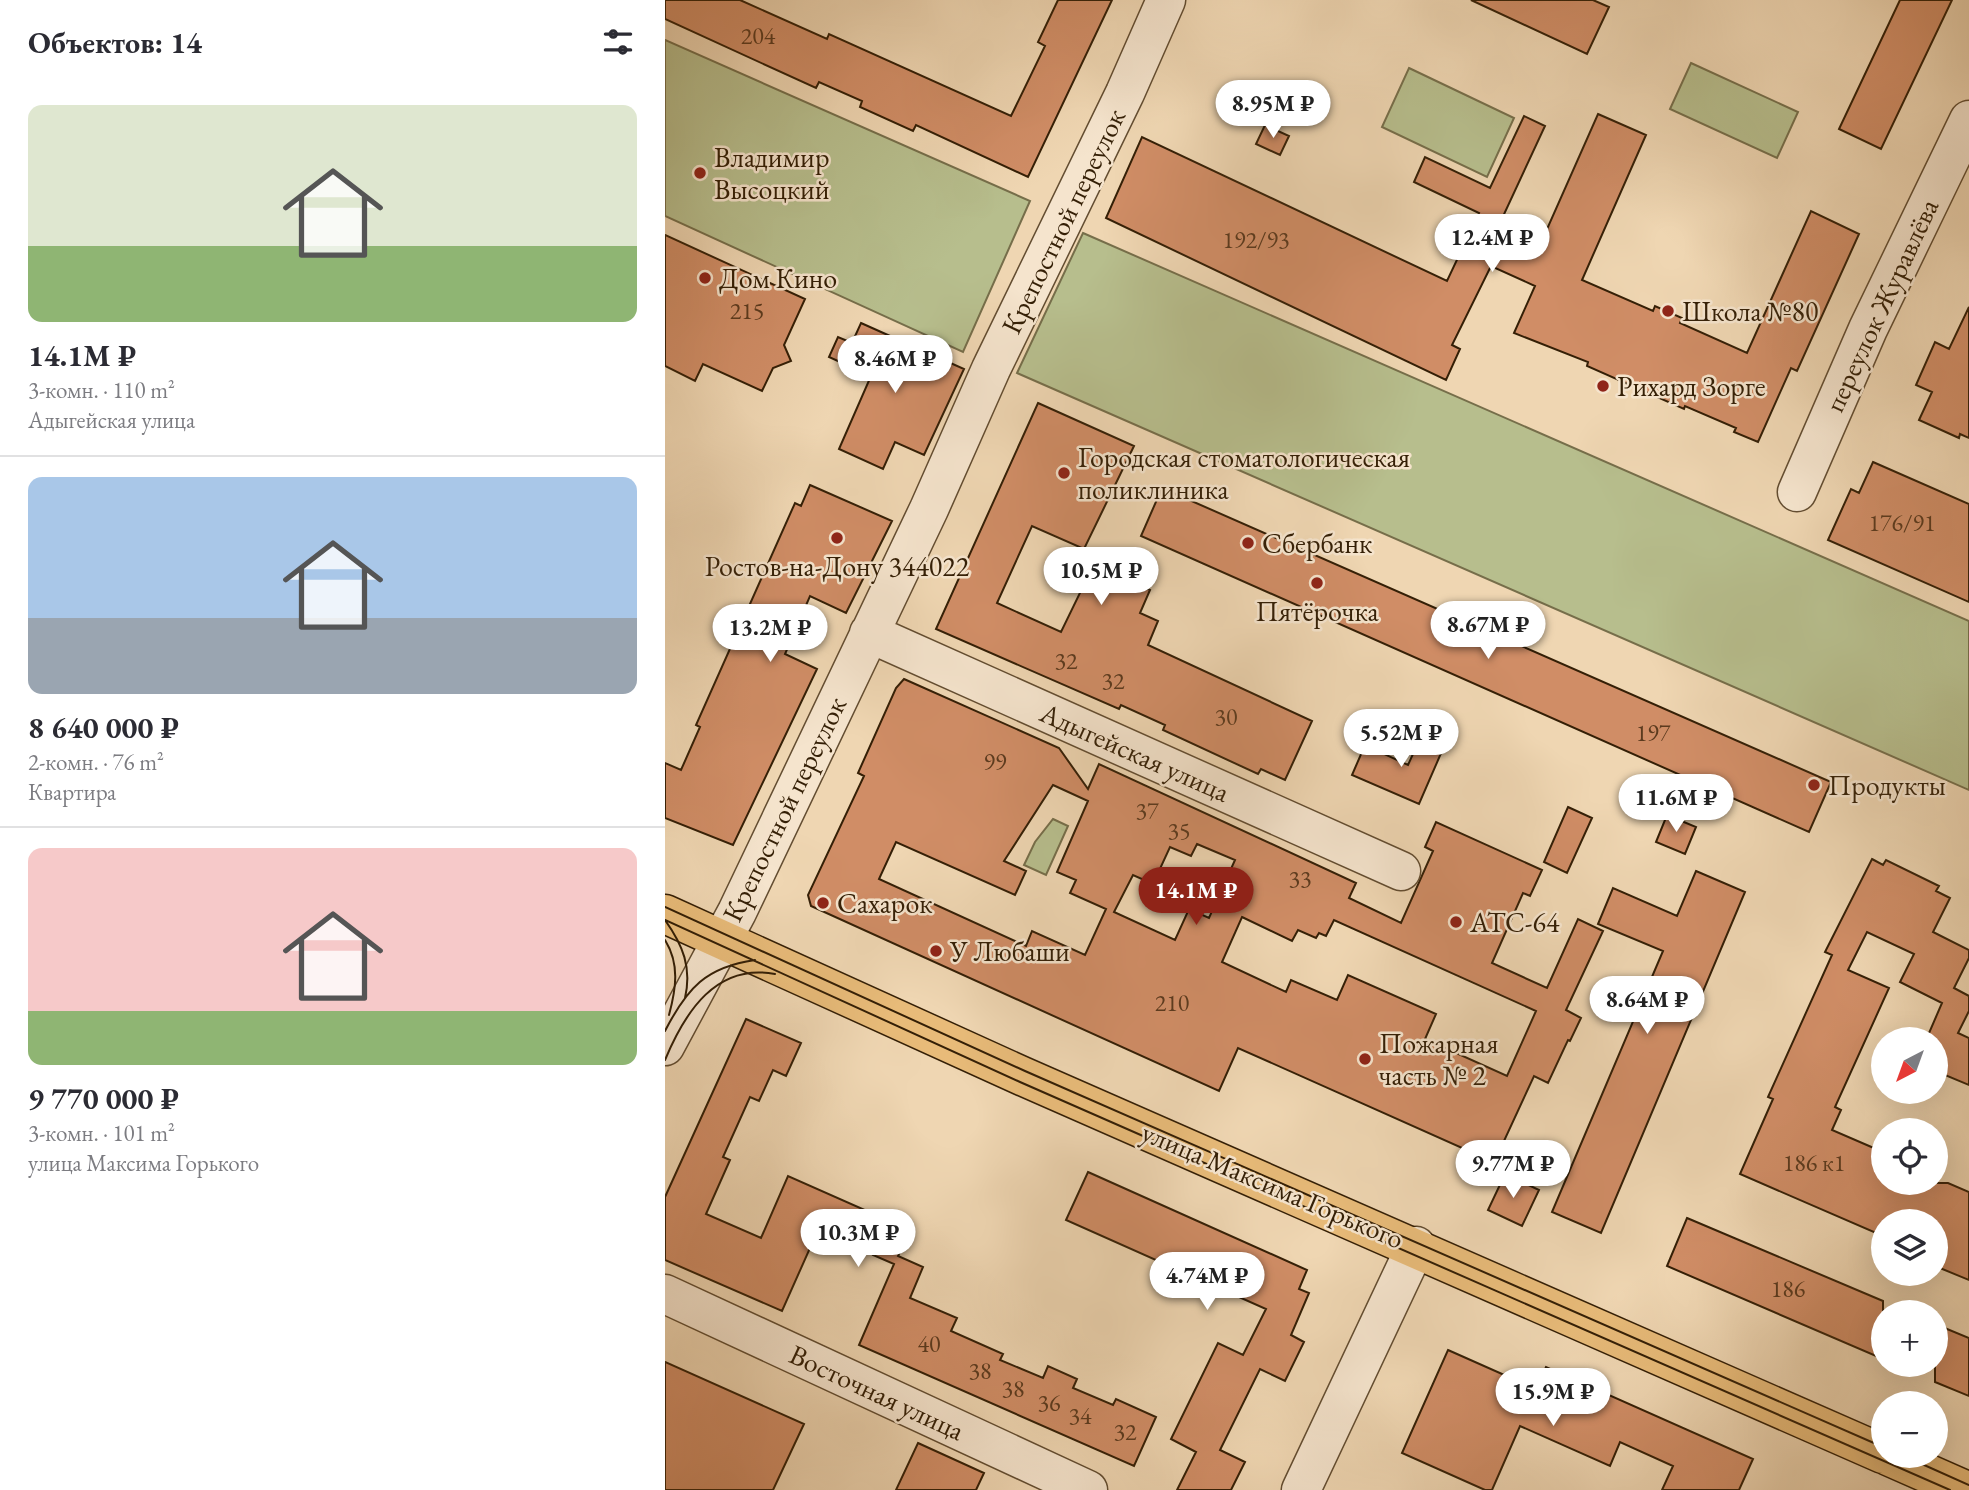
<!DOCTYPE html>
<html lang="ru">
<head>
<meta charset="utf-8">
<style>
	:root { --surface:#fff; --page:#f7f7f7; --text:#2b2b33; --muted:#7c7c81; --line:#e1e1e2; --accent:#8f2418 }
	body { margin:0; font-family:"EB Garamond",serif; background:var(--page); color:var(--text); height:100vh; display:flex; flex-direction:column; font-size:26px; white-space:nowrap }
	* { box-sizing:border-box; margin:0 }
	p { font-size:23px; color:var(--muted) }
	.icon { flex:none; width:38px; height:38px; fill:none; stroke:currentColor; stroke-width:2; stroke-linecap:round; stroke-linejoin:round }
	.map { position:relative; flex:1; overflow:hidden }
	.side { display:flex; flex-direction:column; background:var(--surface); width:665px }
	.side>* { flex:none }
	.needle { width:46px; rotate:221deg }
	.controls { position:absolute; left:1206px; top:1027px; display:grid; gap:14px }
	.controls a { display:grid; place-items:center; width:77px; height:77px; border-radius:50%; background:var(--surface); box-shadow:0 7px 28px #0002; font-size:35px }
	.price { position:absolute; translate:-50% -60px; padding:0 16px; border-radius:24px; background:#fff; color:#222; font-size:23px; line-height:46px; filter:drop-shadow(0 2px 4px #0008) }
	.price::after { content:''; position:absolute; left:50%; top:42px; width:21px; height:16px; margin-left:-10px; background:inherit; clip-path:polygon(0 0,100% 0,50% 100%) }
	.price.on { background:var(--accent); color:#fff }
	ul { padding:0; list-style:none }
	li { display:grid; align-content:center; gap:14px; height:371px; padding:0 28px }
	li+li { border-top:2px solid var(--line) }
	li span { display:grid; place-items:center; height:217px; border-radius:14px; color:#555 }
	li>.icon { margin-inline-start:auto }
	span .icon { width:126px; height:126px; fill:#fffc; stroke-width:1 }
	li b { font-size:30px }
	h2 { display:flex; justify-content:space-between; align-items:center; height:84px; padding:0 28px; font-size:30px }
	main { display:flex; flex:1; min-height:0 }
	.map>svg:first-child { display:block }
	.green { fill:#b7be8d; stroke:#766e4a; stroke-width:2 }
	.building { fill:#d08d66; stroke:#341f06; stroke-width:2; fill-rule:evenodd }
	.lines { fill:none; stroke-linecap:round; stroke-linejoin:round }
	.minor-casing { stroke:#634d31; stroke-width:41 }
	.major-casing { stroke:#341f06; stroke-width:41 }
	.minor { stroke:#f5e4cd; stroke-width:38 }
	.major { stroke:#e8bb79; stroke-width:38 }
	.tram { stroke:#341f06; stroke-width:2 }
	.poi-dot { fill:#8f2418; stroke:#f5e4cd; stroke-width:2.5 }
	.labels { text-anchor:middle; stroke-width:5; stroke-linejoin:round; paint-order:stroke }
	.number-label { font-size:24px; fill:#5b3a1e }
	.poi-label { font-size:28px; fill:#341f06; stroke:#f5e4cd; text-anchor:start }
	.street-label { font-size:28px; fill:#341f06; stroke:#f5e4cd }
</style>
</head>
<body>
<main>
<section class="side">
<h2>Объектов: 14<svg class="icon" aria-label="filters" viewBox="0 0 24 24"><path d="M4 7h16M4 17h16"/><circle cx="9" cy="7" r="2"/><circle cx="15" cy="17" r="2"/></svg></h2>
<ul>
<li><span style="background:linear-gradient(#dfe7d0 65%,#8fb573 0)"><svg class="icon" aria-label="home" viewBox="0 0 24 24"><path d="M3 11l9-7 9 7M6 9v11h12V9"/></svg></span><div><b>14.1M ₽</b><p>3-комн. · 110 m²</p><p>Адыгейская улица</p></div></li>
<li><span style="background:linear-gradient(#a9c7e8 65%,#9aa5b1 0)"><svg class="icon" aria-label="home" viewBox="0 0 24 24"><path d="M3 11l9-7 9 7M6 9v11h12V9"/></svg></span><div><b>8 640 000 ₽</b><p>2-комн. · 76 m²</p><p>Квартира</p></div></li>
<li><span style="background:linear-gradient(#f6c9c9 75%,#8fb573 0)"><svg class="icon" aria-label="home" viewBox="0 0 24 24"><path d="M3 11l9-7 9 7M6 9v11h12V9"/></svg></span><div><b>9 770 000 ₽</b><p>3-комн. · 101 m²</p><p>улица Максима Горького</p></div></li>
</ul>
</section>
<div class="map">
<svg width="1304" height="1490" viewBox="0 0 1304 1490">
	<rect width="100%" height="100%" fill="#efd6b2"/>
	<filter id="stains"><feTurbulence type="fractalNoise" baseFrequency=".00286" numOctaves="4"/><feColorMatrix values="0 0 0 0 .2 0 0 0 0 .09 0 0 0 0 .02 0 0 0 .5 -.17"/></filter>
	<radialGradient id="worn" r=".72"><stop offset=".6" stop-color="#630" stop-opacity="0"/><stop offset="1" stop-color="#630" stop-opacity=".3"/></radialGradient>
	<path class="green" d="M 0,40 L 365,201 L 298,352 L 0,216 Z
		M 1026,63 L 1133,112 L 1112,158 L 1005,109 Z
		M 744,68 L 849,118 L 822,177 L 717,127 Z
		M 418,233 L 1304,621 L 1304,790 L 352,373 Z
		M 388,819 L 403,826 L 381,875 L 359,865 L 370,842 Z"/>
	<path class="building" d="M 0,0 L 75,0 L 162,39 L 164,34 L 346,116 L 380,46 L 373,42 L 393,0 L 447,0 L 363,177 L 251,125 L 248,131 L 195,107 L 197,101 L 154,82 L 151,88 L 0,19 Z
		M 806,0 L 928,0 L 944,7 L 922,54 Z
		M 1235,0 L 1287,0 L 1216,149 L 1174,129 Z
		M 933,114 L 981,135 L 917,280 L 988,311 L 990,306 L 1017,318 L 1015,323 L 1082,353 L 1146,211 L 1194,234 L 1132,371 L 1126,368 L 1093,442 L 1069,432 L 1071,428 L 1020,406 L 1019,409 L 922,366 L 923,362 L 849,333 L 870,286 L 826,266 L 787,345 L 795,349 L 781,380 L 441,218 L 477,137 L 782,281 L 814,213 L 749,182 L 760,157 L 825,188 L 859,116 L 880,126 L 834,225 L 875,245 Z
		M 600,125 L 624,136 L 615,155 L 591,144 Z
		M 0,235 L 140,299 L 119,345 L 126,361 L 108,368 L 97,391 L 38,364 L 30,381 L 0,366 Z
		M 1304,307 L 1304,438 L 1295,434 L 1294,438 L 1254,420 L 1267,392 L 1251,385 L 1270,342 L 1284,349 Z
		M 196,323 L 299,369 L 259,455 L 230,442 L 218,469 L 174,449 L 206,376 L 164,357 L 173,337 L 187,343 Z
		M 373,403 L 469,446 L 419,549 L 367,526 L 332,603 L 396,632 L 429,564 L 485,590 L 475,613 L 493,621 L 483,645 L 647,721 L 620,780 L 596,769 L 593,774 L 498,730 L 500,725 L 456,705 L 454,709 L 271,629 Z
		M 1208,462 L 1304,504 L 1304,602 L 1163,540 L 1186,489 L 1194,493 Z
		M 145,485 L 227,521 L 181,613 L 145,596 L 120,654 L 152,669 L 68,845 L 0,818 L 0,763 L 16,770 L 35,727 L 31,725 L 130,503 L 136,506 Z
		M 497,488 L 1166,782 L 1144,832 L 476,536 Z
		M 239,679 L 394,748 L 423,789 L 434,764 L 691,883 L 684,898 L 736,923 L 768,851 L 760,847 L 771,822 L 877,870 L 865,896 L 858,893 L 827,963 L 882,988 L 913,919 L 938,931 L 901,1010 L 916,1018 L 905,1041 L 903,1040 L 883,1083 L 869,1076 L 827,1167 L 802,1156 L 804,1151 L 573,1048 L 554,1091 L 146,906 L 143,895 L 199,776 L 193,773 L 231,688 ZM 388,785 L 423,801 L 392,872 L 411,880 L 405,893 L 441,909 L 420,955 L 367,931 L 361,946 L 214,879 L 231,842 L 350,895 L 361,871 L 339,861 ZM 532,844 L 570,860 L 544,918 L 524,909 L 510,940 L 449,912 L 468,875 L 488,884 L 505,847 L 526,856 ZM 577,917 L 627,941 L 633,930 L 651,938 L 654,933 L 661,936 L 669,920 L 871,1011 L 842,1076 L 760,1039 L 771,1014 L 683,975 L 672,1000 L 626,980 L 621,992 L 557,962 Z
		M 757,734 L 780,744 L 754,804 L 687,775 L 700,745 L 743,765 Z
		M 903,807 L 927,818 L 902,873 L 879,862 Z
		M 1002,815 L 1031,827 L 1020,854 L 991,842 Z
		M 1207,859 L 1218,865 L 1221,860 L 1274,886 L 1271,891 L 1285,898 L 1268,932 L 1304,950 L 1304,958 L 1289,988 L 1304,996 L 1304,1011 L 1293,1033 L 1304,1038 L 1304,1085 L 1273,1072 L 1270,1077 L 1270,1040 L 1261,1040 L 1277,1003 L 1235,982 L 1249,954 L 1202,932 L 1183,970 L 1224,988 L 1170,1107 L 1176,1110 L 1167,1130 L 1218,1152 L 1218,1183 L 1283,1183 L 1304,1192 L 1304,1280 L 1270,1266 L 1270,1222 L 1218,1222 L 1218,1236 L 1075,1174 L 1108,1099 L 1103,1097 L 1167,955 L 1160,952 Z
		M 1031,871 L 1080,892 L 936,1233 L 887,1212 L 998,951 L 933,924 L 948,888 L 1012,916 Z
		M 81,1019 L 136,1043 L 121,1076 L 108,1070 L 94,1101 L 85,1097 L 58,1157 L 65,1160 L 41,1214 L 96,1238 L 123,1176 L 245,1230 L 233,1256 L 258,1267 L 245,1298 L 292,1318 L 286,1331 L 338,1354 L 335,1360 L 378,1378 L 383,1366 L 412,1379 L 408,1388 L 448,1405 L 451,1399 L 491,1417 L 469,1466 L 194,1345 L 229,1264 L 208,1255 L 212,1245 L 157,1221 L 117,1311 L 0,1260 L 0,1197 Z
		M 423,1172 L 642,1270 L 634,1289 L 644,1293 L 626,1335 L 639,1342 L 620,1381 L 595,1369 L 555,1450 L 580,1462 L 566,1490 L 512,1490 L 531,1452 L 506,1439 L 553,1343 L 578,1355 L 601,1309 L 401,1220 Z
		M 840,1174 L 874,1190 L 857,1226 L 823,1210 Z
		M 1022,1218 L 1218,1301 L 1218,1359 L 1002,1266 Z
		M 1270,1324 L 1304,1338 L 1304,1396 L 1270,1382 Z
		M 783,1350 L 871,1389 L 881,1367 L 1088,1459 L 1074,1490 L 997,1490 L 1008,1466 L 955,1442 L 945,1466 L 855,1426 L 827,1490 L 820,1490 L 737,1453 Z
		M 0,1362 L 139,1424 L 108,1490 L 0,1490 Z
		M 253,1443 L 319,1473 L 311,1490 L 231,1490 Z"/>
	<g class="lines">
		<defs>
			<path id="minor" d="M 1132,492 L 1203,329 L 1304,120
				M 204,633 L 736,871
				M 0,1046 L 72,912 L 264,509 L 326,369 L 460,93 L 501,0
				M 0,1294 L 423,1490
				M 636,1490 L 751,1246"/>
			<path id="major" d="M 0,914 L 357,1076 L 1218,1454
				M 1223,1456 L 1300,1490"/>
		</defs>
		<use href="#minor" class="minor-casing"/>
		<use href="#major" class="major-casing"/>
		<use href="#minor" class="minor"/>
		<use href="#major" class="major"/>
		<path class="tram" d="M 0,907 L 360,1071 L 1218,1447
			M 0,920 L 355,1082 L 1285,1490
			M 0,920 C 18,945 27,968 20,998
			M 0,940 C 15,964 11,989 4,1015
			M 0,1031 C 22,988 41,967 90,960
			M 0,1060 C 20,1012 51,963 110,974
			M 1239,1456 L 1304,1485"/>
	</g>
	<g class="poi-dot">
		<circle cx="35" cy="173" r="7"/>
		<circle cx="40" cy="278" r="7"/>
		<circle cx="1003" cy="311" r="7"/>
		<circle cx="938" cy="386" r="7"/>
		<circle cx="399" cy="473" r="7"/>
		<circle cx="172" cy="538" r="7"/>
		<circle cx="583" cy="543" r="7"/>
		<circle cx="652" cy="583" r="7"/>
		<circle cx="1149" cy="785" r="7"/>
		<circle cx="158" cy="903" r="7"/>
		<circle cx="791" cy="922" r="7"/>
		<circle cx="271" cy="951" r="7"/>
		<circle cx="700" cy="1059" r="7"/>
	</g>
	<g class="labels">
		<g class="number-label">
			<text x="93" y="44">204</text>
			<text x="591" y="248">192/93</text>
			<text x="82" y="319">215</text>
			<text x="1237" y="531">176/91</text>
			<text x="401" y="669">32</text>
			<text x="448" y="689">32</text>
			<text x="561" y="725">30</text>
			<text x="988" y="741">197</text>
			<text x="330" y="770">99</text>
			<text x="482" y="819">37</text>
			<text x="514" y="839">35</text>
			<text x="635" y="887">33</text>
			<text x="507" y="1011">210</text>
			<text x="1149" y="1171">186 к1</text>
			<text x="1123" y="1297">186</text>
			<text x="264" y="1352">40</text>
			<text x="315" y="1379">38</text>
			<text x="348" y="1397">38</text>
			<text x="384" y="1411">36</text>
			<text x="415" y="1424">34</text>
			<text x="460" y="1440">32</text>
		</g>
		<g class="poi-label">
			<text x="49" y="167">Владимир<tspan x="49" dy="32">Высоцкий</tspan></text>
			<text x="54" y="288">Дом Кино</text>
			<text x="1017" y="321">Школа №80</text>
			<text x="952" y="396">Рихард Зорге</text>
			<text x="413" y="467">Городская стоматологическая<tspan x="413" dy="32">поликлиника</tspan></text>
			<text x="597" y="553">Сбербанк</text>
			<text x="172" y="576" text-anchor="middle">Ростов-на-Дону 344022</text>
			<text x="652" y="621" text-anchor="middle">Пятёрочка</text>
			<text x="1163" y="795">Продукты</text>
			<text x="172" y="913">Сахарок</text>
			<text x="805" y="932">АТС-64</text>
			<text x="285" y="961">У Любаши</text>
			<text x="714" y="1053">Пожарная<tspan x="714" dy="32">часть № 2</tspan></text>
		</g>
		<g class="street-label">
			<text transform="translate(398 221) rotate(-64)" y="10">Крепостной переулок</text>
			<text transform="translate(1216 305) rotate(-65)" y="10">переулок Журавлёва</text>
			<text transform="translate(470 752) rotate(24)" y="10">Адыгейская улица</text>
			<text transform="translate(119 809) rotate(-64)" y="10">Крепостной переулок</text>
			<text transform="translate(608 1185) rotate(23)" y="10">улица Максима Горького</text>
			<text transform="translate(212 1392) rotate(25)" y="10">Восточная улица</text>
		</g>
	</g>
	<rect width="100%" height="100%" filter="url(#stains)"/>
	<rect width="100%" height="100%" fill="url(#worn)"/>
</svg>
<div class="controls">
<a><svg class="needle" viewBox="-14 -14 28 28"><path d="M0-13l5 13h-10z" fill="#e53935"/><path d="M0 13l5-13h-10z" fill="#7c7c81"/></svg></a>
<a><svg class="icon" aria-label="locate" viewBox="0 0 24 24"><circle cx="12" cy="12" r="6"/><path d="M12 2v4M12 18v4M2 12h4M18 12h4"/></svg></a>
<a><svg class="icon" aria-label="layers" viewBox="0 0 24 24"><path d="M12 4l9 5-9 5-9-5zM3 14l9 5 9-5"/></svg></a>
<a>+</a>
<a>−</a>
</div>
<b class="price" style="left:608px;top:140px">8.95M ₽</b>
<b class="price" style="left:827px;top:274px">12.4M ₽</b>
<b class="price" style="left:230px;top:395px">8.46M ₽</b>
<b class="price" style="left:436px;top:607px">10.5M ₽</b>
<b class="price" style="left:823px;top:661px">8.67M ₽</b>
<b class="price" style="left:105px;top:664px">13.2M ₽</b>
<b class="price" style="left:736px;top:769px">5.52M ₽</b>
<b class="price" style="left:1011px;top:834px">11.6M ₽</b>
<b class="price on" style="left:531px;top:927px">14.1M ₽</b>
<b class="price" style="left:982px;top:1036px">8.64M ₽</b>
<b class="price" style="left:848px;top:1200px">9.77M ₽</b>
<b class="price" style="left:193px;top:1269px">10.3M ₽</b>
<b class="price" style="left:542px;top:1312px">4.74M ₽</b>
<b class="price" style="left:888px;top:1428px">15.9M ₽</b>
</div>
</main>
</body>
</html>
